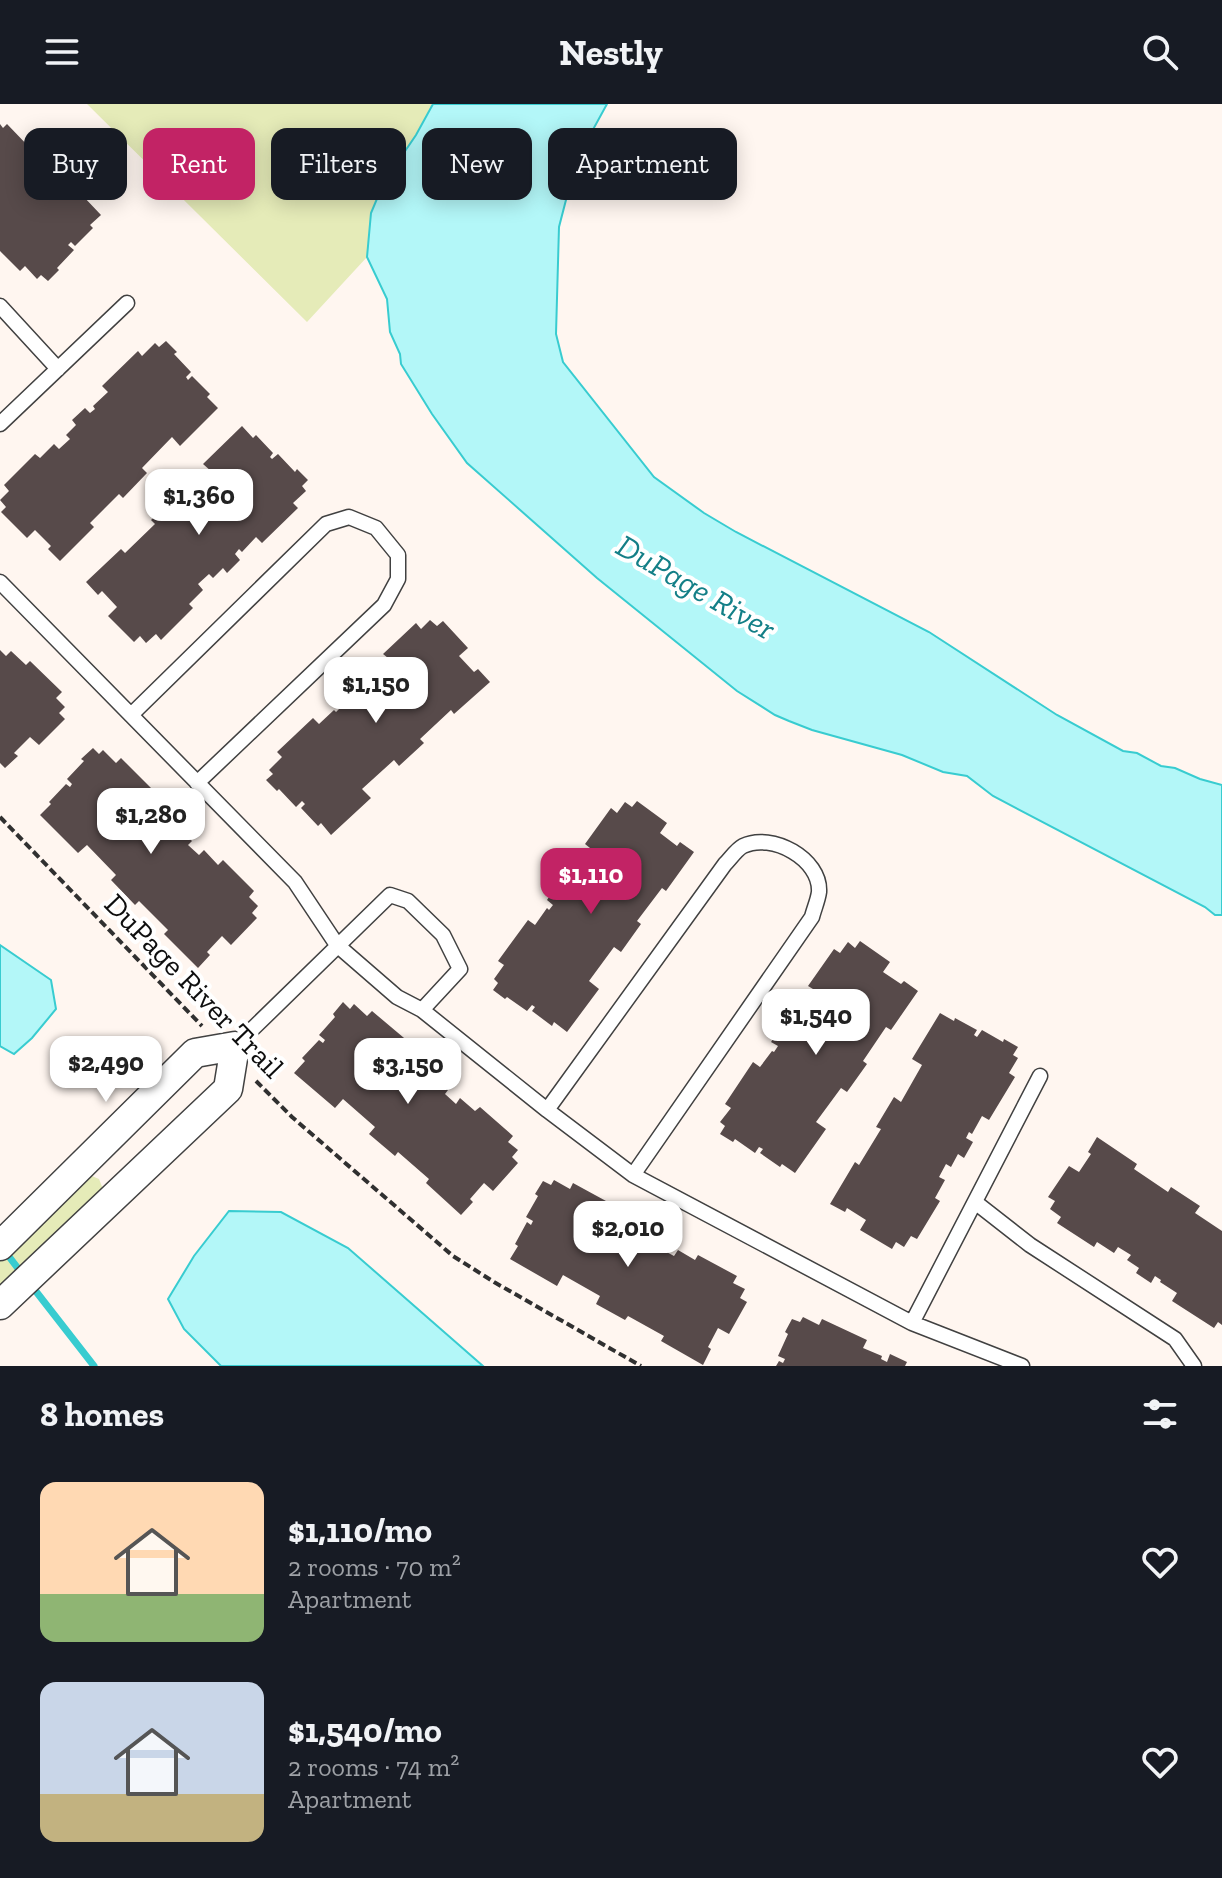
<!DOCTYPE html>
<html lang="en">
<head>
<meta charset="utf-8">
<style>
	:root { --surface:#171b24; --page:#242831; --text:#f1f3f6; --muted:#9ea1a6; --accent:#c22365 }
	body { margin:0; font-family:"Zilla Slab",serif; background:var(--page); color:var(--text); height:100vh; display:flex; flex-direction:column; font-size:30px; white-space:nowrap }
	* { box-sizing:border-box; margin:0 }
	p { font-size:26px; color:var(--muted) }
	.icon { flex:none; width:44px; height:44px; fill:none; stroke:currentColor; stroke-width:2; stroke-linecap:round; stroke-linejoin:round }
	.map { position:relative; height:1262px; overflow:hidden }
	.details { display:flex; flex-direction:column; background:var(--surface); flex:1 }
	.details>* { flex:none }
	.banner { position:absolute; left:24px; top:24px; width:800px; height:72px; display:flex; gap:16px }
	.price { position:absolute; translate:-50% -68px; padding:0 18px; border-radius:16px; background:#fff; color:#222; font-size:26px; line-height:52px; filter:drop-shadow(0 2px 4px #0008) }
	.price::after { content:''; position:absolute; left:50%; top:48px; width:24px; height:18px; margin-left:-12px; background:inherit; clip-path:polygon(0 0,100% 0,50% 100%) }
	.price.current { background:var(--accent); color:#fff }
	ul { padding:0; list-style:none }
	li { display:flex; align-items:center; gap:24px; height:200px; padding:0 40px }
	li span { display:grid; place-items:center; flex:none; width:224px; height:160px; border-radius:16px; color:#555 }
	li>.icon { margin-inline-start:auto }
	span .icon { width:96px; height:96px; fill:#fffc; stroke-width:1 }
	li b { font-size:34px }
	h2 { display:flex; justify-content:space-between; align-items:center; height:96px; padding:0 40px; font-size:34px }
	.tag { padding:0 28px; border-radius:16px; background:var(--surface); box-shadow:0 4px 20px #0003; font-size:28px; line-height:72px }
	.tag.current { background:var(--accent); color:#fff }
	header { display:flex; justify-content:space-between; align-items:center; height:104px; padding:0 40px; background:var(--surface); font-size:36px; font-weight:700 }
	.map>svg:first-child { display:block }
	.green { fill:#e5ebb8 }
	.water { fill:#b3f7f8; stroke:#38ccd0; stroke-width:2 }
	.lines { fill:none; stroke-linecap:round; stroke-linejoin:round }
	.stream { stroke:#38ccd0; stroke-width:7 }
	.building { fill:#574a4a }
	.lane-casing { stroke:#414141; stroke-width:17 }
	.street-casing { stroke:#414141; stroke-width:31 }
	.path { stroke:#303030; stroke-width:4; stroke-dasharray:8 4; stroke-linecap:butt }
	.lane { stroke:#fff; stroke-width:14 }
	.street { stroke:#fff; stroke-width:28 }
	.labels { text-anchor:middle; stroke-width:8; stroke-linejoin:round; paint-order:stroke }
	.street-label { font-size:30px; fill:#0e0e0e; stroke:#fff }
	.water-label { font-size:32px; font-style:italic; fill:#137f87; stroke:#fff }
</style>
</head>
<body>
<header><svg class="icon" aria-label="menu" viewBox="0 0 24 24"><path d="M4 6h16M4 12h16M4 18h16"/></svg>Nestly<svg class="icon" aria-label="search" viewBox="0 0 24 24"><circle cx="10" cy="10" r="6"/><path d="M15 15l6 6"/></svg></header>
<div class="map">
<svg width="1222" height="1262" viewBox="0 0 1222 1262">
	<rect width="100%" height="100%" fill="#fff6f0"/>
	<path class="green" d="M 87,0 L 433,0 L 416,31 L 384,78 L 371,109 L 367,153 L 307,218 Z
		M 92,1072 L 99,1075 L 103,1085 L 0,1189 L 0,1157 L 84,1074 Z"/>
	<path class="water" d="M 433,0 L 607,0 L 590,31 L 587,46 L 574,65 L 559,123 L 556,230 L 563,258 L 654,373 L 704,409 L 736,428 L 929,528 L 1057,611 L 1123,647 L 1137,649 L 1161,662 L 1175,664 L 1200,675 L 1222,681 L 1222,811 L 1215,811 L 1205,803 L 993,692 L 967,672 L 943,668 L 902,651 L 812,626 L 789,617 L 775,611 L 737,587 L 597,474 L 467,359 L 432,310 L 401,260 L 400,250 L 390,228 L 387,195 L 367,153 L 371,109 L 384,78 L 416,31 Z
		M 0,841 L 51,876 L 56,905 L 32,934 L 14,950 L 0,942 Z
		M 229,1107 L 281,1108 L 348,1144 L 483,1262 L 221,1262 L 184,1225 L 168,1195 L 194,1152 Z"/>
	<g class="lines">
		<path class="stream" d="M 4,1146 L 23,1171
			M 31,1181 L 94,1262"/>
	</g>
	<path class="building" d="M 0,20 L 3,24 L 7,20 L 31,45 L 26,50 L 55,81 L 64,72 L 101,111 L 90,121 L 93,124 L 75,142 L 71,138 L 68,141 L 74,146 L 57,164 L 59,166 L 48,177 L 41,171 L 37,175 L 25,162 L 20,167 L 0,147 Z
		M 166,237 L 177,248 L 174,250 L 191,268 L 186,273 L 188,276 L 192,272 L 210,290 L 207,293 L 218,304 L 180,342 L 172,333 L 142,364 L 147,369 L 123,394 L 119,390 L 90,419 L 94,423 L 60,457 L 48,445 L 51,442 L 35,426 L 27,434 L 1,408 L 6,403 L 0,396 L 9,387 L 4,381 L 35,350 L 40,354 L 54,340 L 59,345 L 70,335 L 66,331 L 76,321 L 72,316 L 85,304 L 90,309 L 95,305 L 93,302 L 108,288 L 102,282 L 138,247 L 142,252 L 155,239 L 159,243 Z
		M 242,322 L 253,334 L 256,331 L 273,349 L 270,353 L 272,355 L 278,350 L 295,368 L 297,365 L 308,376 L 302,382 L 306,387 L 293,399 L 298,404 L 262,439 L 256,433 L 242,448 L 239,445 L 235,450 L 240,456 L 227,469 L 223,464 L 213,474 L 209,470 L 198,480 L 203,486 L 189,500 L 193,504 L 161,536 L 156,530 L 146,539 L 140,532 L 134,538 L 108,512 L 117,503 L 102,487 L 98,491 L 86,478 L 121,445 L 125,449 L 155,420 L 151,416 L 176,392 L 181,398 L 212,368 L 203,360 Z
		M 430,516 L 437,522 L 443,517 L 468,544 L 459,552 L 474,568 L 478,565 L 490,578 L 454,610 L 451,606 L 420,635 L 424,639 L 399,662 L 394,656 L 362,685 L 371,694 L 331,731 L 321,719 L 318,722 L 301,704 L 305,700 L 302,697 L 296,703 L 279,685 L 277,687 L 266,676 L 273,670 L 269,666 L 282,653 L 277,648 L 313,614 L 319,620 L 334,606 L 336,608 L 341,603 L 335,597 L 348,585 L 353,590 L 363,579 L 367,584 L 378,573 L 373,568 L 388,554 L 383,550 L 416,519 L 421,525 Z
		M 0,546 L 6,552 L 11,547 L 26,561 L 30,557 L 62,588 L 56,594 L 65,603 L 59,609 L 65,615 L 39,641 L 30,633 L 14,649 L 18,652 L 5,664 L 0,659 Z
		M 93,644 L 99,650 L 103,646 L 116,659 L 121,654 L 156,689 L 151,695 L 165,709 L 163,711 L 168,716 L 173,710 L 186,723 L 182,727 L 192,737 L 188,741 L 199,751 L 204,746 L 218,761 L 223,756 L 254,787 L 249,793 L 258,802 L 252,809 L 257,814 L 231,841 L 222,832 L 207,848 L 210,851 L 198,864 L 164,830 L 168,826 L 139,797 L 135,801 L 111,776 L 116,771 L 87,741 L 78,749 L 40,711 L 51,700 L 49,698 L 66,680 L 70,683 L 72,680 L 67,675 L 84,657 L 81,655 Z
		M 637,697 L 667,719 L 660,729 L 677,742 L 680,738 L 694,748 L 666,787 L 662,784 L 637,817 L 641,820 L 621,848 L 614,843 L 589,877 L 599,885 L 567,928 L 554,918 L 552,922 L 532,907 L 535,903 L 532,901 L 527,907 L 507,893 L 505,895 L 493,886 L 498,879 L 494,875 L 504,861 L 498,857 L 528,816 L 535,821 L 547,804 L 549,806 L 553,801 L 547,796 L 557,781 L 562,785 L 571,773 L 575,777 L 584,765 L 578,761 L 590,744 L 585,740 L 611,704 L 617,709 L 625,698 L 632,703 Z
		M 860,837 L 890,858 L 883,868 L 901,880 L 904,877 L 918,887 L 891,926 L 886,923 L 863,957 L 867,960 L 847,988 L 841,984 L 816,1018 L 826,1025 L 795,1069 L 782,1060 L 780,1063 L 760,1049 L 763,1045 L 759,1043 L 755,1049 L 735,1035 L 733,1038 L 720,1030 L 725,1022 L 720,1018 L 731,1004 L 725,1000 L 753,958 L 760,963 L 772,947 L 774,948 L 778,942 L 771,938 L 782,923 L 787,927 L 795,915 L 800,918 L 808,906 L 802,902 L 813,885 L 808,882 L 834,845 L 840,849 L 848,838 L 855,844 Z
		M 343,898 L 350,905 L 354,900 L 367,912 L 372,907 L 410,939 L 404,946 L 419,959 L 417,961 L 423,966 L 428,960 L 441,971 L 437,976 L 448,986 L 445,990 L 456,1000 L 460,994 L 475,1007 L 480,1003 L 513,1032 L 508,1038 L 518,1046 L 512,1053 L 518,1059 L 493,1087 L 484,1079 L 470,1095 L 473,1098 L 461,1111 L 426,1079 L 429,1075 L 398,1048 L 395,1052 L 369,1030 L 375,1023 L 343,995 L 335,1004 L 294,969 L 305,957 L 302,954 L 319,936 L 323,939 L 325,936 L 319,931 L 335,913 L 333,910 Z
		M 940,909 L 954,917 L 955,914 L 977,926 L 974,931 L 977,933 L 982,926 L 1003,938 L 1004,935 L 1018,943 L 1013,951 L 1018,954 L 1009,969 L 1015,973 L 989,1016 L 982,1012 L 972,1030 L 969,1028 L 966,1034 L 973,1038 L 964,1054 L 958,1050 L 951,1063 L 946,1060 L 939,1073 L 945,1076 L 935,1094 L 940,1097 L 917,1135 L 911,1132 L 904,1143 L 896,1138 L 892,1145 L 860,1126 L 866,1116 L 847,1104 L 845,1108 L 830,1100 L 855,1058 L 859,1061 L 881,1025 L 876,1023 L 894,993 L 901,998 L 922,961 L 912,955 Z
		M 1097,1033 L 1137,1060 L 1134,1065 L 1168,1088 L 1171,1083 L 1200,1102 L 1195,1109 L 1222,1127 L 1222,1221 L 1218,1218 L 1214,1224 L 1172,1197 L 1177,1189 L 1160,1178 L 1161,1176 L 1155,1172 L 1151,1179 L 1136,1169 L 1139,1164 L 1127,1156 L 1131,1151 L 1118,1143 L 1114,1149 L 1097,1138 L 1094,1143 L 1057,1119 L 1061,1113 L 1050,1105 L 1055,1097 L 1048,1093 L 1069,1062 L 1079,1068 L 1091,1050 L 1088,1048 Z
		M 554,1076 L 570,1085 L 573,1079 L 617,1103 L 612,1110 L 630,1121 L 629,1123 L 635,1126 L 639,1119 L 654,1128 L 651,1133 L 664,1140 L 661,1145 L 674,1152 L 678,1146 L 695,1156 L 698,1151 L 737,1172 L 733,1179 L 745,1185 L 740,1194 L 747,1198 L 729,1230 L 718,1224 L 708,1243 L 711,1245 L 703,1261 L 661,1237 L 664,1232 L 628,1212 L 625,1216 L 596,1200 L 600,1192 L 563,1171 L 557,1182 L 510,1155 L 518,1142 L 515,1140 L 527,1118 L 531,1121 L 533,1117 L 526,1113 L 538,1092 L 535,1090 L 543,1077 L 551,1081 Z
		M 803,1213 L 819,1221 L 822,1215 L 867,1236 L 863,1244 L 882,1252 L 881,1255 L 887,1258 L 890,1250 L 907,1258 L 905,1262 L 776,1262 L 779,1257 L 783,1259 L 785,1255 L 778,1252 L 788,1230 L 785,1228 L 792,1215 L 800,1218 Z"/>
	<g class="lines">
		<defs>
			<path id="lane" d="M 0,202 L 58,265
				M 0,320 L 127,199
				M 0,478 L 295,778 L 337,841 L 397,893 L 422,906 L 460,865 L 443,831 L 408,797 L 390,791 L 235,942
				M 131,611 L 326,420 L 349,413 L 376,424 L 398,451 L 398,475 L 384,501 L 197,679
				M 422,906 L 547,1006 L 633,1071 L 912,1219 L 1040,972
				M 547,1006 L 725,760 C 730,755 737,745 743,742 C 772,728 821,755 819,788 C 818,796 814,805 812,813 L 633,1071
				M 975,1098 L 1030,1141 L 1175,1235 L 1194,1262
				M 912,1219 L 1022,1262"/>
			<path id="street" d="M 0,1142 L 195,949 L 235,942 L 228,985 L 0,1201"/>
		</defs>
		<use href="#lane" class="lane-casing"/>
		<use href="#street" class="street-casing"/>
		<path class="path" d="M 0,713 L 202,922
			M 256,977 L 292,1013 L 453,1152 L 494,1178 L 641,1262"/>
		<use href="#lane" class="lane"/>
		<use href="#street" class="street"/>
	</g>
	<g class="labels">
		<g class="street-label">
			<text transform="translate(194 882) rotate(46)" y="10">DuPage River Trail</text>
		</g>
		<g class="water-label">
			<text transform="translate(696 483) rotate(30)" y="11">DuPage River</text>
		</g>
	</g>
</svg>
<b class="price" style="left:199px;top:433px">$1,360</b>
<b class="price" style="left:376px;top:621px">$1,150</b>
<b class="price" style="left:151px;top:752px">$1,280</b>
<b class="price current" style="left:591px;top:812px">$1,110</b>
<b class="price" style="left:816px;top:953px">$1,540</b>
<b class="price" style="left:106px;top:1000px">$2,490</b>
<b class="price" style="left:408px;top:1002px">$3,150</b>
<b class="price" style="left:628px;top:1165px">$2,010</b>
<div class="banner">
<a class="tag">Buy</a>
<a class="tag current">Rent</a>
<a class="tag">Filters</a>
<a class="tag">New</a>
<a class="tag">Apartment</a>
</div>
</div>
<section class="details">
<h2>8 homes<svg class="icon" aria-label="filters" viewBox="0 0 24 24"><path d="M4 7h16M4 17h16"/><circle cx="9" cy="7" r="2"/><circle cx="15" cy="17" r="2"/></svg></h2>
<ul>
<li><span style="background:linear-gradient(#ffd9b3 70%,#8fb573 0)"><svg class="icon" aria-label="home" viewBox="0 0 24 24"><path d="M3 11l9-7 9 7M6 9v11h12V9"/></svg></span><div><b>$1,110/mo</b><p>2 rooms · 70 m²</p><p>Apartment</p></div><svg class="icon" aria-label="heart" viewBox="0 0 24 24"><path d="M12 20l-8-8c-3-5 5-10 8-4 3-6 11-1 8 4z"/></svg></li>
<li><span style="background:linear-gradient(#c9d6e8 70%,#c2b280 0)"><svg class="icon" aria-label="home" viewBox="0 0 24 24"><path d="M3 11l9-7 9 7M6 9v11h12V9"/></svg></span><div><b>$1,540/mo</b><p>2 rooms · 74 m²</p><p>Apartment</p></div><svg class="icon" aria-label="heart" viewBox="0 0 24 24"><path d="M12 20l-8-8c-3-5 5-10 8-4 3-6 11-1 8 4z"/></svg></li>
</ul>
</section>
</body>
</html>
